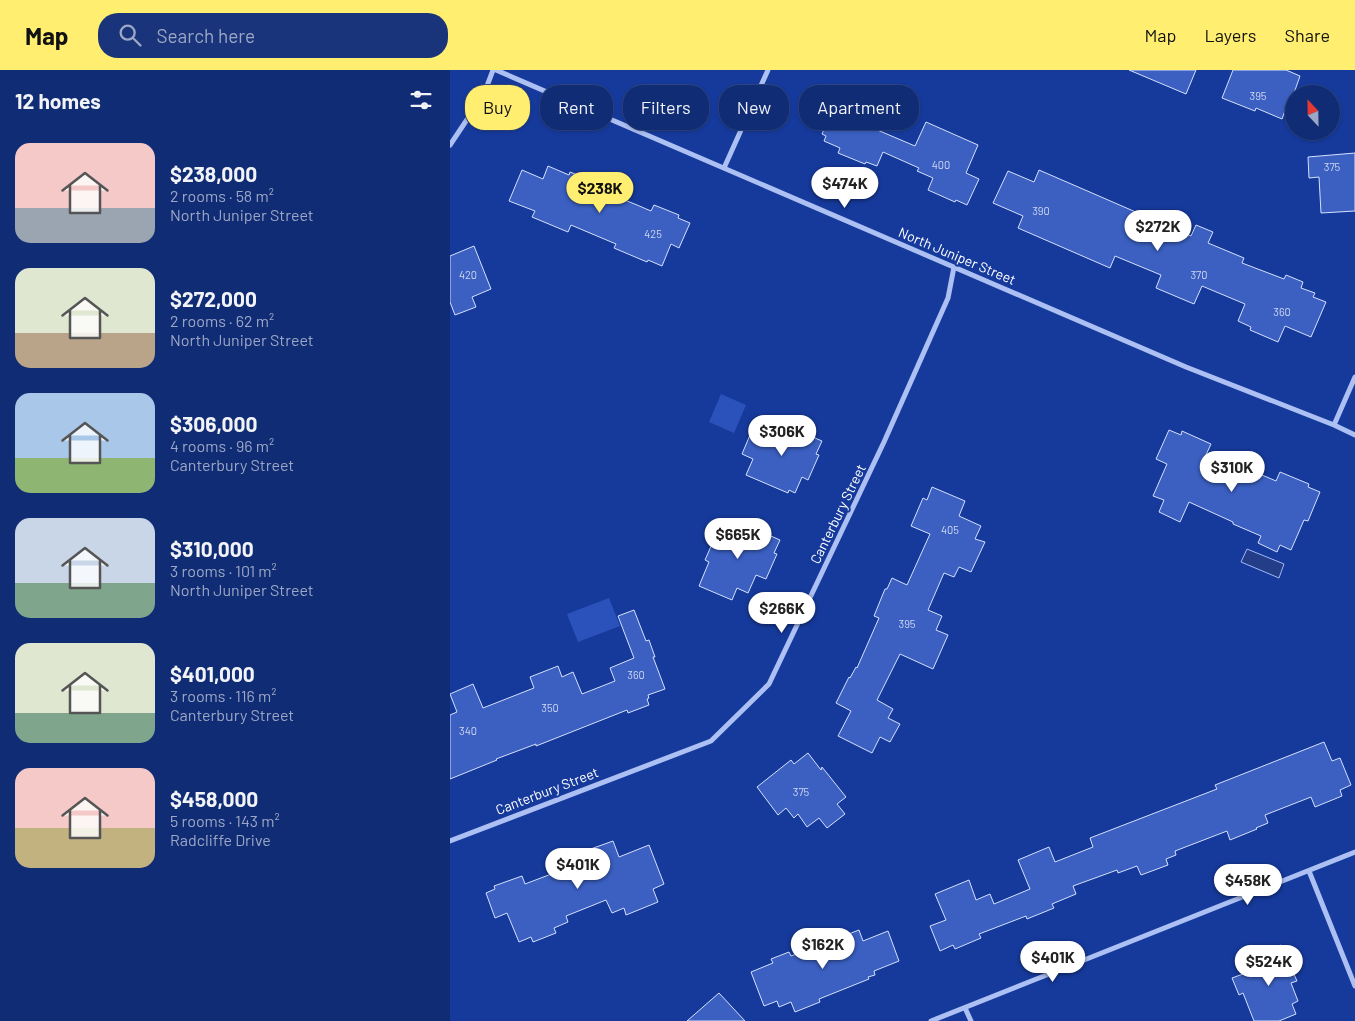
<!DOCTYPE html>
<html lang="en">
<head>
<meta charset="utf-8">
<style>
	:root { --surface:#102c75; --page:#19347a; --text:#f1f3f6; --muted:#9ca7c5; --line:#304887; --accent:#ffee6f }
	body { margin:0; font-family:Barlow,sans-serif; background:var(--page); color:var(--text); height:100vh; display:flex; flex-direction:column; font-size:19px; white-space:nowrap }
	* { box-sizing:border-box; margin:0 }
	p { font-size:16px; color:var(--muted) }
	.icon { flex:none; width:28px; height:28px; fill:none; stroke:currentColor; stroke-width:2; stroke-linecap:round; stroke-linejoin:round }
	.map { position:relative; flex:1; overflow:hidden }
	.drawer { display:flex; flex-direction:column; background:var(--surface); width:450px }
	.drawer>* { flex:none }
	.hud { position:absolute; left:15px; top:15px; width:475px; height:45px; display:flex; gap:10px }
	.needle { width:32px; rotate:338deg }
	.tools { position:absolute; left:835px; top:15px; display:grid; gap:10px }
	.tools a { display:grid; place-items:center; width:55px; height:55px; border-radius:50%; background:var(--surface); box-shadow:0 1px 4px #0004,0 0 0 1px var(--line); font-size:25px }
	.price { position:absolute; translate:-50% -42px; padding:0 11px; border-radius:18px; background:#fff; color:#222; font-size:16px; line-height:32px; filter:drop-shadow(0 1px 2px #0008) }
	.price::after { content:''; position:absolute; left:50%; top:30px; width:15px; height:11px; margin-left:-8px; background:inherit; clip-path:polygon(0 0,100% 0,50% 100%) }
	.price.current { background:var(--accent); color:#111 }
	ul { padding:0; list-style:none }
	li { display:flex; align-items:center; gap:15px; height:125px; padding:0 15px }
	li span { display:grid; place-items:center; flex:none; width:140px; height:100px; border-radius:15px; color:#555 }
	li>.icon { margin-inline-start:auto }
	span .icon { width:60px; height:60px; fill:#fffc; stroke-width:1 }
	li b { font-size:21px }
	h2 { display:flex; justify-content:space-between; align-items:center; height:60px; padding:0 15px; font-size:21px }
	.tag { padding:0 18px; border-radius:20px; background:var(--surface); box-shadow:0 1px 4px #0004,0 0 0 1px var(--line); font-size:18px; line-height:45px }
	.tag.current { background:var(--accent); color:#111 }
	header { display:flex; align-items:center; gap:30px; box-sizing:border-box; height:70px; padding:0 25px; background:var(--accent); color:#111 }
	header strong { font-size:24px }
	nav { display:flex; gap:28px; margin-inline-start:auto; font-size:18px }
	.search { width:350px; height:45px; background:var(--page); display:flex; align-items:center; gap:12px; box-sizing:border-box; padding:0 18px; border-radius:20px; color:var(--muted); font-size:19px }
	main { display:flex; flex:1; min-height:0 }
	.map>svg:first-child { display:block }
	.pitch { fill:#2a52ba }
	.water { fill:#233d88; stroke:#a0b9f5 }
	.building { fill:#3b60c2; stroke:#d5e0fd }
	.lines { fill:none; stroke-linecap:round; stroke-linejoin:round }
	.minor { stroke:#adc0f3; stroke-width:5 }
	.labels { text-anchor:middle; stroke-width:4; stroke-linejoin:round; paint-order:stroke }
	.number-label { font-size:11px; fill:#ced7f0 }
	.street-label { font-size:14px; fill:#fff; stroke:#163a9c }
</style>
</head>
<body>
<header>
<strong>Map</strong>
<div class="search"><svg class="icon" aria-label="search" viewBox="0 0 24 24"><circle cx="10" cy="10" r="6"/><path d="M15 15l6 6"/></svg>Search here</div>
<nav><a>Map</a><a>Layers</a><a>Share</a></nav>
</header>
<main>
<section class="drawer">
<h2>12 homes<svg class="icon" aria-label="filters" viewBox="0 0 24 24"><path d="M4 7h16M4 17h16"/><circle cx="9" cy="7" r="2"/><circle cx="15" cy="17" r="2"/></svg></h2>
<ul>
<li><span style="background:linear-gradient(#f6c9c9 65%,#9aa5b1 0)"><svg class="icon" aria-label="home" viewBox="0 0 24 24"><path d="M3 11l9-7 9 7M6 9v11h12V9"/></svg></span><div><b>$238,000</b><p>2 rooms · 58 m²</p><p>North Juniper Street</p></div></li>
<li><span style="background:linear-gradient(#dfe7d0 65%,#b9a48a 0)"><svg class="icon" aria-label="home" viewBox="0 0 24 24"><path d="M3 11l9-7 9 7M6 9v11h12V9"/></svg></span><div><b>$272,000</b><p>2 rooms · 62 m²</p><p>North Juniper Street</p></div></li>
<li><span style="background:linear-gradient(#a9c7e8 65%,#8fb573 0)"><svg class="icon" aria-label="home" viewBox="0 0 24 24"><path d="M3 11l9-7 9 7M6 9v11h12V9"/></svg></span><div><b>$306,000</b><p>4 rooms · 96 m²</p><p>Canterbury Street</p></div></li>
<li><span style="background:linear-gradient(#c9d6e8 65%,#7fa58c 0)"><svg class="icon" aria-label="home" viewBox="0 0 24 24"><path d="M3 11l9-7 9 7M6 9v11h12V9"/></svg></span><div><b>$310,000</b><p>3 rooms · 101 m²</p><p>North Juniper Street</p></div></li>
<li><span style="background:linear-gradient(#dfe7d0 70%,#7fa58c 0)"><svg class="icon" aria-label="home" viewBox="0 0 24 24"><path d="M3 11l9-7 9 7M6 9v11h12V9"/></svg></span><div><b>$401,000</b><p>3 rooms · 116 m²</p><p>Canterbury Street</p></div></li>
<li><span style="background:linear-gradient(#f6c9c9 60%,#c2b280 0)"><svg class="icon" aria-label="home" viewBox="0 0 24 24"><path d="M3 11l9-7 9 7M6 9v11h12V9"/></svg></span><div><b>$458,000</b><p>5 rooms · 143 m²</p><p>Radcliffe Drive</p></div></li>
</ul>
</section>
<div class="map">
<svg width="905" height="951" viewBox="0 0 905 951">
	<rect width="100%" height="100%" fill="#163a9c"/>
	<path class="pitch" d="M 271,324 L 296,335 L 284,363 L 259,352 Z
		M 159,528 L 170,556 L 128,572 L 117,544 Z"/>
	<path class="water" d="M 797,479 L 834,494 L 829,508 L 791,492 Z"/>
	<path class="building" d="M 679,0 L 746,0 L 736,24 Z
		M 783,0 L 836,0 L 850,6 L 844,23 L 844,38 L 837,35 L 832,49 L 806,38 L 805,41 L 772,28 Z
		M 392,17 L 436,35 L 425,59 L 465,76 L 476,52 L 528,75 L 516,103 L 529,109 L 517,135 L 506,130 L 505,132 L 478,120 L 483,108 L 467,101 L 469,98 L 433,82 L 427,96 L 416,92 L 415,94 L 388,83 L 390,78 L 374,71 L 376,66 L 372,64 Z
		M 905,83 L 905,141 L 871,143 L 869,107 L 859,108 L 858,87 Z
		M 98,96 L 119,105 L 120,102 L 145,112 L 143,117 L 187,135 L 201,141 L 204,135 L 229,145 L 228,148 L 240,153 L 229,178 L 221,174 L 212,196 L 198,190 L 197,192 L 164,178 L 166,174 L 121,155 L 118,162 L 82,147 L 85,141 L 59,131 L 72,100 L 93,109 Z
		M 589,100 L 741,166 L 746,155 L 763,162 L 758,173 L 794,188 L 792,193 L 834,209 L 836,205 L 853,212 L 851,218 L 865,223 L 863,227 L 876,232 L 861,267 L 835,256 L 828,272 L 800,260 L 801,257 L 788,251 L 795,234 L 752,216 L 744,234 L 706,218 L 711,205 L 665,186 L 660,198 L 568,158 L 573,146 L 543,133 L 558,101 L 584,112 Z
		M 24,176 L 41,219 L 22,227 L 26,237 L 5,245 L 0,232 L 0,186 Z
		M 323,353 L 341,360 L 342,358 L 372,371 L 366,384 L 369,385 L 358,410 L 352,407 L 345,423 L 339,420 L 338,423 L 296,405 L 303,389 L 292,384 L 300,365 L 312,370 L 316,362 L 318,363 Z
		M 719,360 L 731,365 L 732,361 L 761,374 L 755,387 L 802,408 L 805,402 L 826,411 L 830,402 L 859,414 L 858,417 L 870,422 L 858,451 L 854,450 L 841,480 L 830,475 L 827,482 L 808,473 L 811,466 L 783,454 L 783,452 L 739,432 L 730,452 L 709,442 L 714,430 L 703,426 L 717,394 L 706,389 Z
		M 482,417 L 515,431 L 509,446 L 531,456 L 525,469 L 535,472 L 521,502 L 509,497 L 504,507 L 494,503 L 478,540 L 492,546 L 486,560 L 498,565 L 483,599 L 450,584 L 427,630 L 443,639 L 438,648 L 450,654 L 440,672 L 430,667 L 422,683 L 388,666 L 401,641 L 386,633 L 399,607 L 400,608 L 406,597 L 407,598 L 429,548 L 424,546 L 435,519 L 437,519 L 442,508 L 457,515 L 480,464 L 461,456 L 473,428 L 477,430 Z
		M 289,452 L 330,470 L 324,483 L 327,484 L 316,509 L 306,505 L 298,523 L 287,518 L 282,530 L 249,516 L 259,492 L 255,490 L 269,458 L 283,465 Z
		M 184,540 L 196,571 L 199,570 L 205,587 L 203,587 L 215,619 L 198,625 L 199,628 L 197,629 L 199,635 L 178,643 L 177,640 L 86,676 L 86,674 L 46,689 L 47,690 L 0,709 L 0,645 L 7,642 L 0,624 L 23,614 L 33,638 L 84,618 L 80,607 L 108,596 L 112,607 L 123,602 L 132,624 L 165,611 L 160,598 L 184,588 L 168,546 Z
		M 874,672 L 882,691 L 890,688 L 901,715 L 890,720 L 892,726 L 865,737 L 861,727 L 815,745 L 818,753 L 806,758 L 807,759 L 780,770 L 777,761 L 725,781 L 726,785 L 716,789 L 718,795 L 691,805 L 687,796 L 668,803 L 667,800 L 623,816 L 626,824 L 602,834 L 604,838 L 577,849 L 576,846 L 529,864 L 531,868 L 505,879 L 503,875 L 490,881 L 480,856 L 496,850 L 485,824 L 519,810 L 526,830 L 540,824 L 544,834 L 580,819 L 568,790 L 599,777 L 605,792 L 643,777 L 640,768 L 767,719 L 765,715 Z
		M 358,683 L 371,700 L 372,697 L 396,727 L 387,734 L 395,744 L 377,758 L 369,748 L 357,757 L 348,744 L 344,748 L 336,738 L 328,745 L 307,717 L 341,690 L 344,694 Z
		M 163,771 L 169,787 L 199,775 L 214,814 L 203,819 L 208,832 L 176,845 L 174,838 L 162,843 L 156,830 L 116,846 L 118,852 L 104,858 L 106,863 L 83,872 L 81,867 L 69,872 L 57,843 L 45,848 L 36,823 L 45,819 L 44,816 L 72,806 L 75,814 L 125,795 L 123,789 L 136,783 L 135,781 Z
		M 409,860 L 413,871 L 438,861 L 449,891 L 424,901 L 425,905 L 418,907 L 419,909 L 369,929 L 370,932 L 345,942 L 341,932 L 329,937 L 327,931 L 314,936 L 301,902 L 323,893 L 321,889 L 339,882 L 341,886 Z
		M 831,875 L 847,911 L 841,913 L 848,931 L 842,934 L 846,944 L 829,951 L 804,951 L 793,923 L 789,925 L 782,908 L 804,900 L 800,888 Z
		M 269,923 L 295,951 L 237,951 Z"/>
	<g class="lines">
		<path class="minor" d="M 46,0 L 736,297 L 884,355 L 905,365
			M 0,75 L 34,24 L 43,0
			M 274,98 L 318,0
			M 884,355 L 905,307
			M 0,771 L 261,671 L 319,614 L 434,372 L 498,228 L 504,197
			M 859,801 L 905,916
			M 515,938 L 521,951
			M 481,951 L 905,782"/>
	</g>
	<g class="labels">
		<g class="number-label">
			<text x="808" y="30">395</text>
			<text x="491" y="99">400</text>
			<text x="882" y="101">375</text>
			<text x="591" y="145">390</text>
			<text x="203" y="168">425</text>
			<text x="18" y="209">420</text>
			<text x="749" y="209">370</text>
			<text x="832" y="246">360</text>
			<text x="500" y="464">405</text>
			<text x="457" y="558">395</text>
			<text x="186" y="609">360</text>
			<text x="100" y="642">350</text>
			<text x="18" y="665">340</text>
			<text x="351" y="726">375</text>
		</g>
		<g class="street-label">
			<text transform="translate(507 186) rotate(23)" y="5">North Juniper Street</text>
			<text transform="translate(388 444) rotate(-64)" y="5">Canterbury Street</text>
			<text transform="translate(97 721) rotate(-21)" y="5">Canterbury Street</text>
		</g>
	</g>
</svg>
<div class="tools">
<a><svg class="needle" viewBox="-14 -14 28 28"><path d="M0-13l5 13h-10z" fill="#e53935"/><path d="M0 13l5-13h-10z" fill="#9ca7c5"/></svg></a>
</div>
<b class="price" style="left:395px;top:139px">$474K</b>
<b class="price current" style="left:150px;top:144px">$238K</b>
<b class="price" style="left:708px;top:182px">$272K</b>
<b class="price" style="left:332px;top:387px">$306K</b>
<b class="price" style="left:782px;top:423px">$310K</b>
<b class="price" style="left:288px;top:490px">$665K</b>
<b class="price" style="left:332px;top:564px">$266K</b>
<b class="price" style="left:128px;top:820px">$401K</b>
<b class="price" style="left:798px;top:836px">$458K</b>
<b class="price" style="left:373px;top:900px">$162K</b>
<b class="price" style="left:603px;top:913px">$401K</b>
<b class="price" style="left:819px;top:917px">$524K</b>
<div class="hud">
<a class="tag current">Buy</a>
<a class="tag">Rent</a>
<a class="tag">Filters</a>
<a class="tag">New</a>
<a class="tag">Apartment</a>
</div>
</div>
</main>
</body>
</html>
